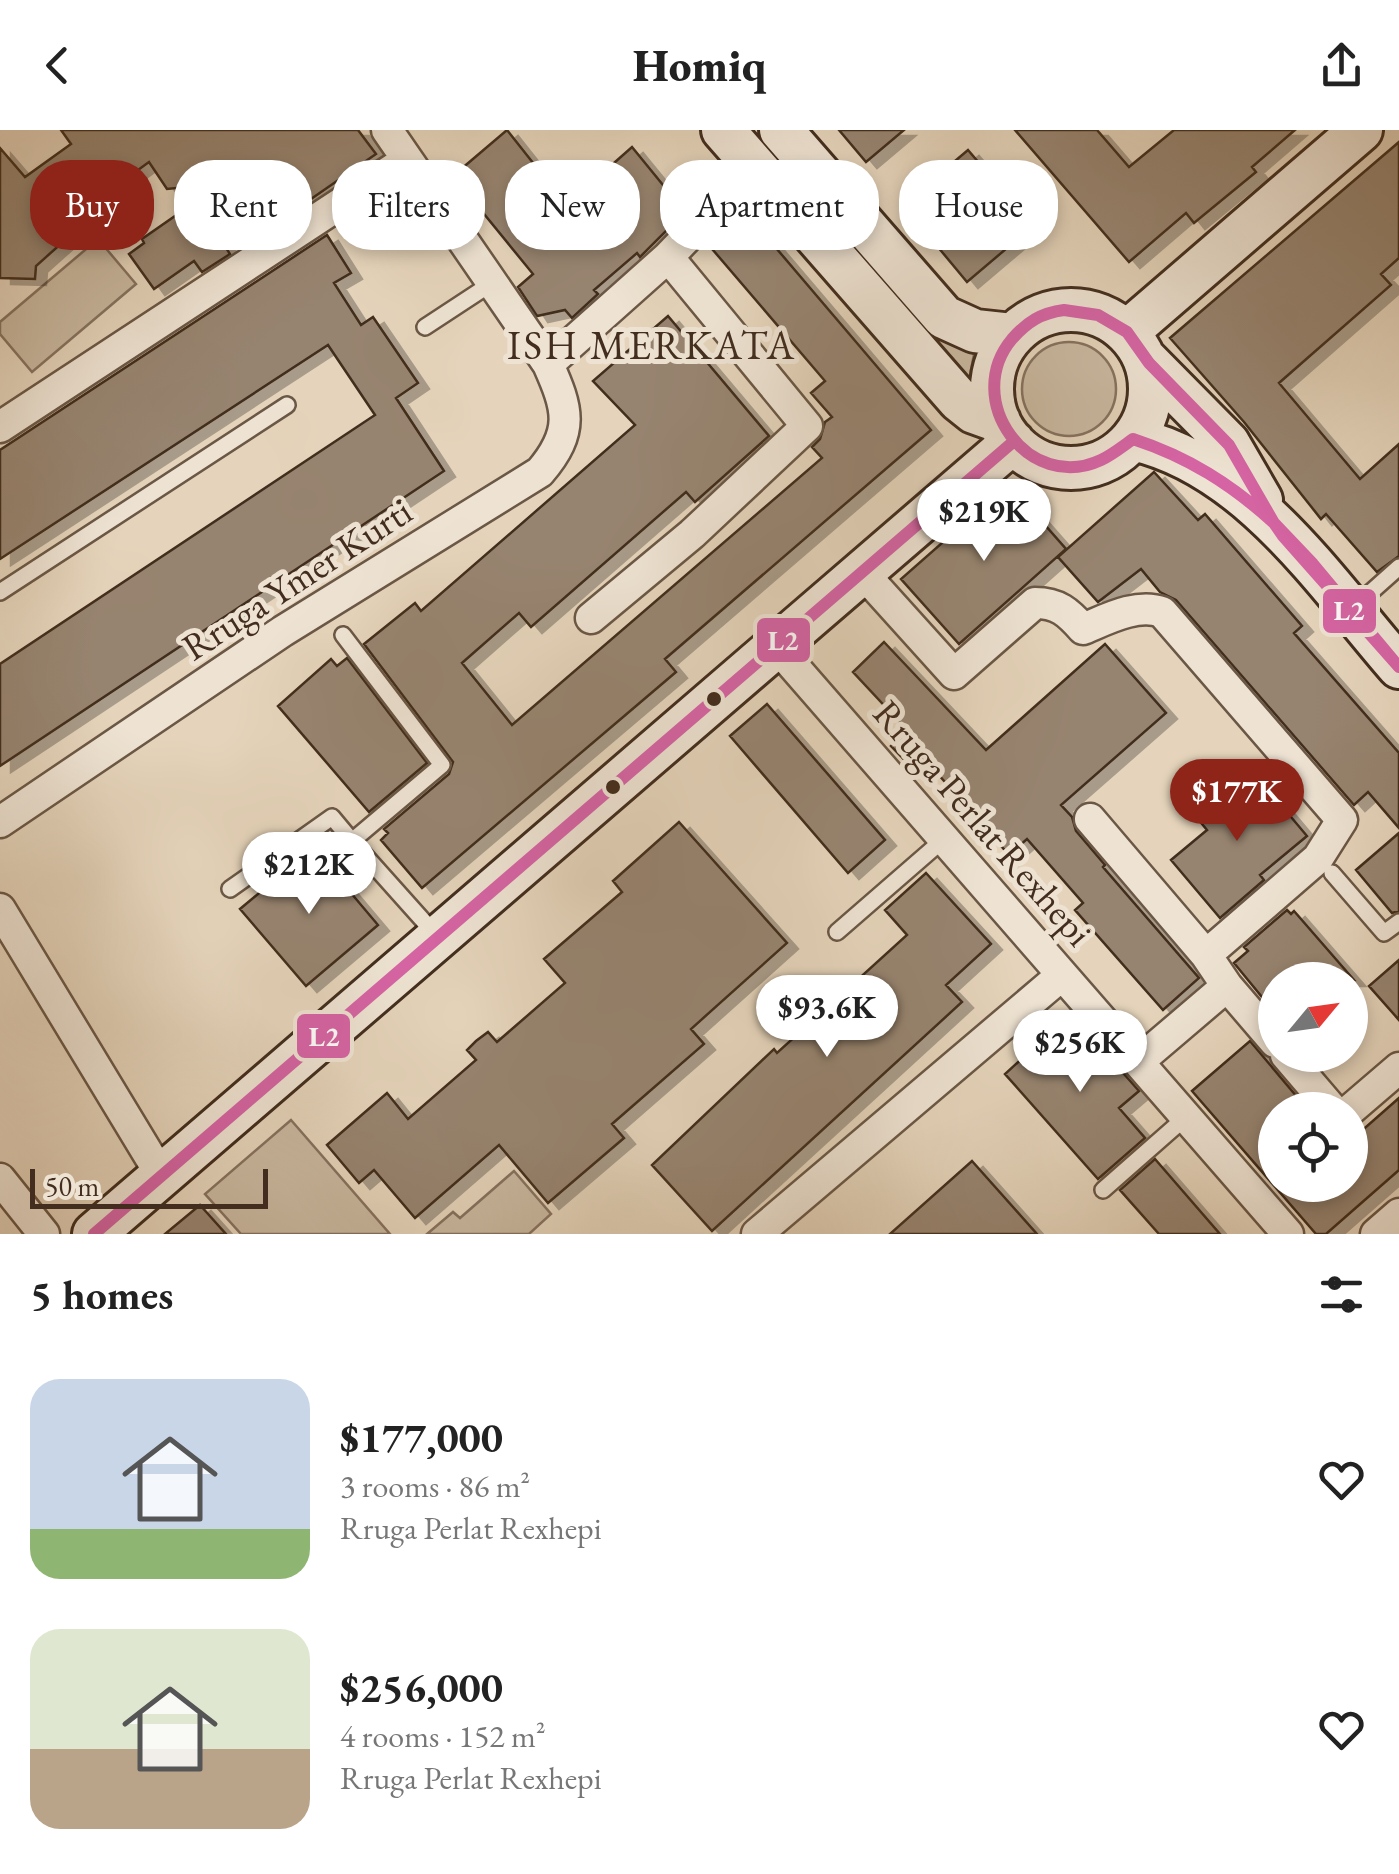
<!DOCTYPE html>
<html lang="en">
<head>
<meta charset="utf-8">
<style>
	:root { --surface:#fff; --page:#f2f2f2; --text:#222; --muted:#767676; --accent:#8f2418 }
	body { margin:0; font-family:"EB Garamond",serif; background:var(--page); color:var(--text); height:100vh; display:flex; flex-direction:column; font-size:38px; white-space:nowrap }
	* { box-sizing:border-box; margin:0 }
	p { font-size:32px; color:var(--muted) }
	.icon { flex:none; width:55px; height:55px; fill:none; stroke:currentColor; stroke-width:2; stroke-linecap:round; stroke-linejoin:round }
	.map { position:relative; height:1104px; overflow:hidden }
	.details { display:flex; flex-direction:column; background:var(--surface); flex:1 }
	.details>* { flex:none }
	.top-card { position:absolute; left:30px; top:30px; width:1340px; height:90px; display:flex; gap:20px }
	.needle { width:65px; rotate:61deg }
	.fabs { position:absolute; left:1258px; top:832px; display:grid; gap:20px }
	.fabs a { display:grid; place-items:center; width:110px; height:110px; border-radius:50%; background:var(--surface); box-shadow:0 5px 15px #0003; font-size:50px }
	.scale { position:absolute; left:30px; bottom:25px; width:238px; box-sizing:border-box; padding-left:10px; border:5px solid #422d1e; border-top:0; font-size:28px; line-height:35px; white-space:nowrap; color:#422d1e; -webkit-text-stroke:8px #eee3d3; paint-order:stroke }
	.price { position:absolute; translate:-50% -85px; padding:0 22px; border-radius:35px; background:#fff; color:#222; font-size:32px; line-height:65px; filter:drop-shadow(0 2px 5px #0008) }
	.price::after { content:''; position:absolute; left:50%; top:60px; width:30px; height:22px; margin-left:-15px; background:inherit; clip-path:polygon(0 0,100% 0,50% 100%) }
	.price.selected { background:var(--accent); color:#fff }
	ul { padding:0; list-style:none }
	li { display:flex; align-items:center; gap:30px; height:250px; padding:0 30px }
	li span { display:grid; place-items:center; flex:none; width:280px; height:200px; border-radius:30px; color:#555 }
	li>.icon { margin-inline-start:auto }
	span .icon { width:120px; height:120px; fill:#fffc; stroke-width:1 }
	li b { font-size:42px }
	h2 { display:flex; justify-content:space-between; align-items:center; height:120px; padding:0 30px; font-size:42px }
	.tag { padding:0 35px; border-radius:40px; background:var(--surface); box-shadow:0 5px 15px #0003; font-size:35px; line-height:90px }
	.tag.selected { background:var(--accent); color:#fff }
	header { display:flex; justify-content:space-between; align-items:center; height:130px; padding:0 30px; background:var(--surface); font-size:45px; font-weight:800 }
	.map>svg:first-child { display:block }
	.green { fill:#c9b8a0; stroke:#86725f; stroke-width:2.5 }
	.building { fill:#978470; stroke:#422d1e; stroke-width:2.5; filter:url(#shadow) }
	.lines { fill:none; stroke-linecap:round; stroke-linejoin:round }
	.service-casing { stroke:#6b5745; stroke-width:20 }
	.minor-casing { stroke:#6b5745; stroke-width:35 }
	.secondary-casing { stroke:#422d1e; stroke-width:48 }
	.service { stroke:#eee3d3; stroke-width:15 }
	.minor { stroke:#eee3d3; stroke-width:30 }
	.secondary { stroke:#eee3d3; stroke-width:42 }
	.bus-1-casing { stroke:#eee3d3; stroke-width:20 }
	.bus-1 { stroke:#d664a5; stroke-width:12 }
	.bus-dot { fill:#422d1e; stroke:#eee3d3; stroke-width:4 }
	.labels { text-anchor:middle; stroke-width:10; stroke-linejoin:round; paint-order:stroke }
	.street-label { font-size:38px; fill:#422d1e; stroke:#eee3d3 }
	.neighbourhood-label { font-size:40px; letter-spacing:2.5px; fill:#422d1e; stroke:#eee3d3 }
	.line-badge { stroke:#eee3d3; stroke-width:4 }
	.badge-label { font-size:28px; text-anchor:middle; font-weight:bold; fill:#fff }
</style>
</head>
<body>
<header><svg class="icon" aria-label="back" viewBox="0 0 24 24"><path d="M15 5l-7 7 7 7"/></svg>Homiq<svg class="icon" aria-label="share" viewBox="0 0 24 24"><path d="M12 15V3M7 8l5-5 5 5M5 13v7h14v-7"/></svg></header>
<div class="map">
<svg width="1399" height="1104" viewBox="0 0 1399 1104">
	<defs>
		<filter id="shadow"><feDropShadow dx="11" dy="6" stdDeviation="0" flood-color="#0004"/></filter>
	</defs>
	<rect width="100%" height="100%" fill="#e5d4bb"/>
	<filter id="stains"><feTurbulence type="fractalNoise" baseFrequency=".002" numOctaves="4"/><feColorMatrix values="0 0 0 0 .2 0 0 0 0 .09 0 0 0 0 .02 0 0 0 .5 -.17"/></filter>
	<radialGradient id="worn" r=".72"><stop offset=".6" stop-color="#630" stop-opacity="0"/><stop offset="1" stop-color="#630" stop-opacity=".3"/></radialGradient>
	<path class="green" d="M 98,109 L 136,154 L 32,242 L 0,204 L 0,192 Z
		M 934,199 L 975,219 L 969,250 L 926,206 Z
		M1022 259a47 47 0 1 1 94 0a47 47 0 1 1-94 0Z
		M 291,990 L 390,1104 L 241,1104 L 205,1064 Z
		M 514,1041 L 551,1084 L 529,1104 L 427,1104 L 453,1082 L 460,1088 Z"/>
	<path class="building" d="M 61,0 L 358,0 L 376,24 L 285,87 L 256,50 L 167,59 L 149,32 L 65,93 L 73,103 L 36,136 L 35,149 L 0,148 L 0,18 L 25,47 L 71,14 Z
		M 507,0 L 568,77 L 617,37 L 614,33 L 632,17 L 685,82 L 640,127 L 637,123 L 594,160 L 598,164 L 572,188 L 565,180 L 537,186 L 518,157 L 533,144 L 453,46 Z
		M 839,0 L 904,0 L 866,32 Z
		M 1015,0 L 1097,0 L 1129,37 L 1174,0 L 1295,0 L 1252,37 L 1256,42 L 1194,93 L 1186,83 L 1129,132 Z
		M 1399,12 L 1399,128 L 1381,144 L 1391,155 L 1279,253 L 1360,349 L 1399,314 L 1399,426 L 1377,442 L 1326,384 L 1321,389 L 1244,292 L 1170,208 Z
		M 968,20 L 1033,96 L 967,152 L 903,75 Z
		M 198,70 L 227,111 L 223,113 L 230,124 L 202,142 L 194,131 L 154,159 L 129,124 L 144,113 L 142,109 Z
		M 742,78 L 931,300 L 665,529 L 676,542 L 422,758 L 381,710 L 388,703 L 384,699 L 449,644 L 453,632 L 364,514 L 415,473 L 421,481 L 635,295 L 593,251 L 668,186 L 769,306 L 695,372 L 686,362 L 531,497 L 519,483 L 462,533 L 512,595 L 822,328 L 812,317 L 820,309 L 825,292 L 832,287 L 811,263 L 825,251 L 707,113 Z
		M 327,105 L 351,143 L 334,153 L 361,195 L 373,187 L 418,253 L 396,268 L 444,341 L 0,636 L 0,534 L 375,285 L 328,215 L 0,429 L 0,320 Z
		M 1154,342 L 1198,390 L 1205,384 L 1302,496 L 1294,503 L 1399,623 L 1399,698 L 1368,662 L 1354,675 L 1176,470 L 1160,462 L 1141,439 L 1098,472 L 1058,427 Z
		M 1009,354 L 1066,419 L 959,514 L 901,449 Z
		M 884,512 L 986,620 L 1105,514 L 1166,583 L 1061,675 L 1072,687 L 1076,701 L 1105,735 L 1103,737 L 1199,848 L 1163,880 L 1075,780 L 1083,773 L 1027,709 L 1009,725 L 930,635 L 919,645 L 891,616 L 907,600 L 853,542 Z
		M 347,528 L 427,633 L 369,682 L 278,576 L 331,529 L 337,536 Z
		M 767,574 L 885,710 L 848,743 L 730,606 Z
		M 1260,650 L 1307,706 L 1260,745 L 1264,750 L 1220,788 L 1171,730 L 1207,700 L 1193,683 L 1231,651 L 1243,664 Z
		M 679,692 L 787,813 L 691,899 L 704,914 L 612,994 L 624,1008 L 548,1073 L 499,1015 L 415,1088 L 374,1040 L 359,1053 L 327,1015 L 387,963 L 408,989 L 476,930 L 467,920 L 476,911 L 488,902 L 497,912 L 565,853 L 544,829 L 622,762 L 613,751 Z
		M 1399,703 L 1399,781 L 1392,783 L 1356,740 Z
		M 313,718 L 378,795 L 306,856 L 240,779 Z
		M 926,743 L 991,814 L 946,855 L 962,872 L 712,1101 L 652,1035 L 774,919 L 777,923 L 907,805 L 885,780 Z
		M 1287,780 L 1291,784 L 1294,781 L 1354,850 L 1275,850 L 1275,883 L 1234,833 L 1248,821 L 1244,817 Z
		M 1399,830 L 1399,890 L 1369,856 Z
		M 1071,884 L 1139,961 L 1119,978 L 1145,1008 L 1098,1049 L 1005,944 Z
		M 1250,911 L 1308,980 L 1275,980 L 1275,1055 L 1350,1055 L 1350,1011 L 1399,968 L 1399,1040 L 1326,1104 L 1316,1104 L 1192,961 Z
		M 1155,1029 L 1220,1104 L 1159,1104 L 1120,1060 Z
		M 972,1031 L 1037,1104 L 890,1104 Z
		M 200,1075 L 226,1104 L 165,1104 Z"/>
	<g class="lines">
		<defs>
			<path id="service" d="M 425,197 L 492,153
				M 0,462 L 287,275
				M 1353,478 L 1399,437
				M 343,505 L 442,635 L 352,711 L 436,805
				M 1332,743 L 1384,803 L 1399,792
				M 230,759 L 332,687 L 352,711
				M 837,802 L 944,709
				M 1103,1060 L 1186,987"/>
			<path id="minor" d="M 548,234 L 668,127 L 755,37
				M 0,297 L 407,30
				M 862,442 L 954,544 L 1035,473 C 1058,473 1068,482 1083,499 C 1107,489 1137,473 1162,482 L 1342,690 L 1318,728 L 1206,825
				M 591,488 L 692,404 L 807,296 L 668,127
				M 776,516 L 1288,1104
				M 1090,689 L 1206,825 L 1227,856 L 1275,912
				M 0,692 L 283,501 L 540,342 C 575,301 568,279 548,234 L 387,0
				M 0,779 L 161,1045
				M 1286,925 L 1333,980
				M 1139,931 L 1227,856
				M 1350,980 L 1399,938
				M 0,1049 L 44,1104
				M 757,1104 L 1062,845
				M 1376,1104 L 1399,1084"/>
			<path id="secondary" d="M 723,0 L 959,270 L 974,282 L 999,291
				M 781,0 L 944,187 L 975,201 L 1012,205
				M992 259a79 79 0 1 1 158 0a79 79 0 1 1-158 0Z
				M 1127,202 L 1361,0
				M 1145,229 L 1228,313 L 1261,370
				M 1133,309 C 1249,335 1325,452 1399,537
				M 94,1104 L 1013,312"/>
		</defs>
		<use href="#service" class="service-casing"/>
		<use href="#minor" class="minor-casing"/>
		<use href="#secondary" class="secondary-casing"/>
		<use href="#service" class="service"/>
		<use href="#minor" class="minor"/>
		<use href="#secondary" class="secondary"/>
		<defs>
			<path id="bus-1" d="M 1064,180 L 1098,185 L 1127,202 L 1149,233 L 1229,315 L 1274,393 C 1231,354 1188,327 1133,309 C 1123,316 1112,325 1101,330 C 1029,364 961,270 1012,209 C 1027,192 1041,183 1064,180 Z
				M 1274,393 L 1313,434 L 1399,537 L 1283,406 Z
				M 94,1104 L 1013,312"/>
		</defs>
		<use href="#bus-1" class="bus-1-casing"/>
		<use href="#bus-1" class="bus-1"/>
	</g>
	<g class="bus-dot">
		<circle cx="714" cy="569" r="9"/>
		<circle cx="613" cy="657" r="9"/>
	</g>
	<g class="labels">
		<g class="street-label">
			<text transform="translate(297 449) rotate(-33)" y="13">Rruga Ymer Kurti</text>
			<text transform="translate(983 693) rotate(49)" y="13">Rruga Perlat Rexhepi</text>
		</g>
		<g class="neighbourhood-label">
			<text x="652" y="229">ISH MERKATA</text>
		</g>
	</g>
	<g class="line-badge">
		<rect x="1321" y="457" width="57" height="48" rx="10" fill="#d664a5"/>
		<rect x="755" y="486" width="57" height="48" rx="10" fill="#d664a5"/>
		<rect x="295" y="882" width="57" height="48" rx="10" fill="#d664a5"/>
	</g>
	<g class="badge-label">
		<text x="1349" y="490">L2</text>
		<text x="783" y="520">L2</text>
		<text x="324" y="916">L2</text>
	</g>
	<rect width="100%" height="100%" filter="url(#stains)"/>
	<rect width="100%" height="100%" fill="url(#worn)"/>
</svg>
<div class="fabs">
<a><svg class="needle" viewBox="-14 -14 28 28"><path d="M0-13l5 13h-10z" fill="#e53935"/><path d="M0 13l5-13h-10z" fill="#767676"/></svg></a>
<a><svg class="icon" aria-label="locate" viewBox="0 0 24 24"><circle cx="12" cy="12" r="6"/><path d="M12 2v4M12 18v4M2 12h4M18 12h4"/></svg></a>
</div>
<div class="scale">50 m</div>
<b class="price" style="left:984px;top:434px">$219K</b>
<b class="price selected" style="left:1237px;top:714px">$177K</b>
<b class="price" style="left:309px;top:787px">$212K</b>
<b class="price" style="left:827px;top:930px">$93.6K</b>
<b class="price" style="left:1080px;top:965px">$256K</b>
<div class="top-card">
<a class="tag selected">Buy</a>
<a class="tag">Rent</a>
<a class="tag">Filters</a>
<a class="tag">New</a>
<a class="tag">Apartment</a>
<a class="tag">House</a>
</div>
</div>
<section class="details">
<h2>5 homes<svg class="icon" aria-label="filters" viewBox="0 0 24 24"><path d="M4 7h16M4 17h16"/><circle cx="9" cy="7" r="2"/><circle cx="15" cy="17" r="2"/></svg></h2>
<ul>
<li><span style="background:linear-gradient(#c9d6e8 75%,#8fb573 0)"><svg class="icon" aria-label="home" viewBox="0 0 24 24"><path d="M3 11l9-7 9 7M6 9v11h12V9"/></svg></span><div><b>$177,000</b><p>3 rooms · 86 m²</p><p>Rruga Perlat Rexhepi</p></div><svg class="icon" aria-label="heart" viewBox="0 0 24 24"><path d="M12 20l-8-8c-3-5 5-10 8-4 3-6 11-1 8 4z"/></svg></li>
<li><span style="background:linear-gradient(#dfe7d0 60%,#b9a48a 0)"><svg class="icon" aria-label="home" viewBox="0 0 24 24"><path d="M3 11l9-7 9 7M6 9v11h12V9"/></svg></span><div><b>$256,000</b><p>4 rooms · 152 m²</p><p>Rruga Perlat Rexhepi</p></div><svg class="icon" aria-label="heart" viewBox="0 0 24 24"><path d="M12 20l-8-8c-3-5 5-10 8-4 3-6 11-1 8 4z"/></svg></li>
</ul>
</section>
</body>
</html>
